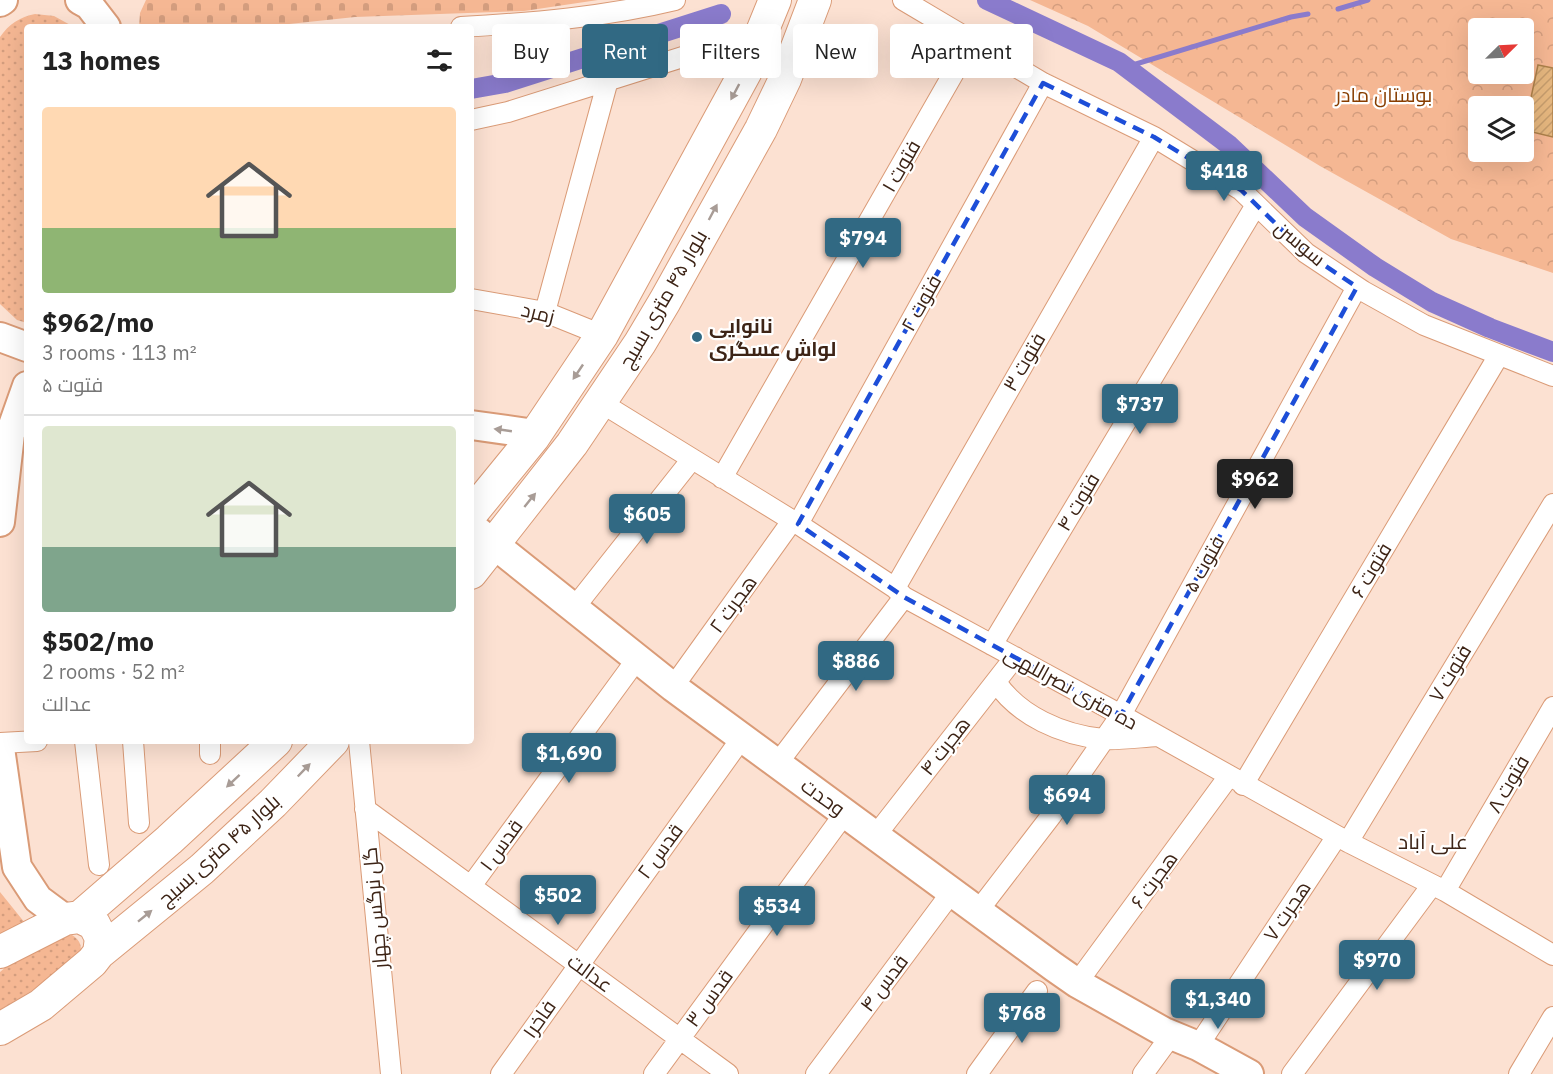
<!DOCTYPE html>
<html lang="en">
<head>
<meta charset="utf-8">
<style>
	:root { --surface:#fff; --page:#f6f6f6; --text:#222; --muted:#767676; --line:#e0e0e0; --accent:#316983 }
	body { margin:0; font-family:"IBM Plex Sans",Cairo,sans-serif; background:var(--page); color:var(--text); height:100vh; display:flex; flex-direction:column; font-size:22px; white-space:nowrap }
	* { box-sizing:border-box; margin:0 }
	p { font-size:20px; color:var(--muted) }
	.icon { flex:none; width:33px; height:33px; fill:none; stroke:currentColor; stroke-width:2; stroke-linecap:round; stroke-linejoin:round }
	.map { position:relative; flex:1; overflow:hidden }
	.details { position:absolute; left:24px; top:24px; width:450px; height:720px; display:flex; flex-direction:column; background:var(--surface); border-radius:6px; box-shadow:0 6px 24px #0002 }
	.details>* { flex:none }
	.banner { position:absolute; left:492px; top:24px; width:570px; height:54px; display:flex; gap:12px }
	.needle { width:39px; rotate:66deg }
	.fabs { position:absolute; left:1468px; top:18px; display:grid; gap:12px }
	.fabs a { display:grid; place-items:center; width:66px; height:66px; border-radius:6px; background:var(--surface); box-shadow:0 6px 24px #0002; font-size:30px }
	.price { position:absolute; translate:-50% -51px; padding:0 14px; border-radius:6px; background:var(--accent); color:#fff; font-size:20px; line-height:39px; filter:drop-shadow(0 2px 3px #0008) }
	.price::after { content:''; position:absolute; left:50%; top:36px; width:18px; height:14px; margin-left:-9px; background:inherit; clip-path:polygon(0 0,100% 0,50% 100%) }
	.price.active { background:#222; color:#fff }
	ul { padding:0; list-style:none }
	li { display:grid; align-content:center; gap:12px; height:318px; padding:0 18px }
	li+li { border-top:2px solid var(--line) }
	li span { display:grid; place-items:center; height:186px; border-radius:6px; color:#555 }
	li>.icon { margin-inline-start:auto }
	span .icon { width:108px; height:108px; fill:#fffc; stroke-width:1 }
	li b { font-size:26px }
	h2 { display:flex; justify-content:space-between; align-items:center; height:72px; padding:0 18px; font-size:26px }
	.tag { padding:0 21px; border-radius:6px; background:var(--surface); box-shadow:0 6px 24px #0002; font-size:21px; line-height:54px }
	.tag.active { background:var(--accent); color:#fff }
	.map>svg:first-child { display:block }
	.grass { fill:url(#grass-dots) }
	.forest { fill:url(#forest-crowns); fill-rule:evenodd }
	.cemetery { fill:url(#cemetery-stones) }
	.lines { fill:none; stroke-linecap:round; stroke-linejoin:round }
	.stream { stroke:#8a7bcc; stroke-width:5 }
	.canal { stroke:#8a7bcc; stroke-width:20 }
	.building { fill:url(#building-hatch); stroke:#ad804a; stroke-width:1.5 }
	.street-casing { stroke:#da9b77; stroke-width:22 }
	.secondary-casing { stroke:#da9b77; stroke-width:32 }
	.primary-casing { stroke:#da9b77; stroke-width:34 }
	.street { stroke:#fff; stroke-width:20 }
	.secondary { stroke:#fff; stroke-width:28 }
	.primary { stroke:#fff; stroke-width:32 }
	.oneway { fill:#a89c96 }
	.marked { fill:none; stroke:#1d4ed8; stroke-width:4.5; stroke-dasharray:12 8; stroke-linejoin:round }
	.poi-dot { fill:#316983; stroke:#fff; stroke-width:2 }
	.labels { text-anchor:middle; stroke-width:4.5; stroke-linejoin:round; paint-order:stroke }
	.park-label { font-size:20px; fill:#873d00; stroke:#fff }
	.street-label { font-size:20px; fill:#3d2416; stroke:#fff }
	.poi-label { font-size:20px; font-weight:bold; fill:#3d2416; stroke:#fff; text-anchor:start }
	.neighbourhood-label { font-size:21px; fill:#3d2416; stroke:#fff }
</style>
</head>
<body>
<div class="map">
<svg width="1553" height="1074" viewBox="0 0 1553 1074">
	<defs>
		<pattern id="grass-dots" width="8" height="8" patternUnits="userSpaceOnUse" patternTransform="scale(1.5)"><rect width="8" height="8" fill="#f5b793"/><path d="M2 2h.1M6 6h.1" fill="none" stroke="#d39d7e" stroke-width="1.8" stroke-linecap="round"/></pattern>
		<pattern id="forest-crowns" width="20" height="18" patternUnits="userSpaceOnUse" patternTransform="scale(1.5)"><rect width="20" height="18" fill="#f5b793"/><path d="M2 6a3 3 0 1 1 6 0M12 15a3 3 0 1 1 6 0" fill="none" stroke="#d39d7e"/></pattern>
		<pattern id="cemetery-stones" width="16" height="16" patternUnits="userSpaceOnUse" patternTransform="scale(1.5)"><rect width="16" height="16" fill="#f5b793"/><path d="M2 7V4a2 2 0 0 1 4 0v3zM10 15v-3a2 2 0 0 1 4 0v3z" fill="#d39d7e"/></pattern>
		<pattern id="building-hatch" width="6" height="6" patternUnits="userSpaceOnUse" patternTransform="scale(1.5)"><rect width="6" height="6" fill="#e5b67e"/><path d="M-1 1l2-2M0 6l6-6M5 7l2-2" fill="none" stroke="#c59c6c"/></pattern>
	</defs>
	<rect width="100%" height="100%" fill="#fce1d2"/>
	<path class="grass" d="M 35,14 L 54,16 L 74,27 L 27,27 L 27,323 L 17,320 L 0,304 L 0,37 C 9,24 20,17 35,14 Z
		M 0,892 L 29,928 L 0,943 Z
		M 72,935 C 81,941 82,946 80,957 L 33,990 L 0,1010 L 0,972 L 12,962 L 63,936 Z"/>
	<path class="forest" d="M 1030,0 L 1553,0 L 1553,273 L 1451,239 L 1320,166 L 1088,26 ZM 1479,28 L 1524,28 L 1524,74 L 1479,74 ZM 1479,106 L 1524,106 L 1524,152 L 1479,152 Z"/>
	<path class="cemetery" d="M 146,0 L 598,0 L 524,11 L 355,17 L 261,27 L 139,27 L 140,13 Z"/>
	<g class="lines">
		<path class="stream" d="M 1338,9 L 1368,0
			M 1126,67 L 1291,17 L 1308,14"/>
		<path class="canal" d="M 987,0 L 1119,62 L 1229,145 L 1305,217 L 1375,267 L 1432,302 L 1490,328 L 1553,352
			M 471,89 L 505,83 L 721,14"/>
	</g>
	<path class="building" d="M 1538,65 L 1553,68 L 1553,137 L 1524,130 Z"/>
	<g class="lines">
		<defs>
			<path id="street" d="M 903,0 L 1043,83 L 1154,137 L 1241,190 L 1306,253 L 1363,291 L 1424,325 L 1553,376
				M 461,27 C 533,23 605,17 675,0
				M 471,120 L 508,112 L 762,32
				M 471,299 L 545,312 L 602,335
				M 545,312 L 608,80
				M 600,402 L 798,524 L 895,588 L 904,597 L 1121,715 L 1348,842 L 1445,891 L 1553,955
				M 722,478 L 972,41
				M 798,524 L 1043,83
				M 895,588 L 1154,137
				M 574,608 L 692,459
				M 992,645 L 1256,205
				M 996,682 C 1019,716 1062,735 1103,739 C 1120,740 1140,737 1158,736
				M 673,687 L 792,521
				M 85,741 L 99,865
				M 133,741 L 139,823
				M 210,741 L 210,754
				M 359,741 L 391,1074
				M 0,743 L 37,741
				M 777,764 L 904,597
				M 1243,785 L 1499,355
				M 365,809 L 728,1074
				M 876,835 L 1015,657
				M 1348,842 L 1553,504
				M 471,886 L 637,659
				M 1445,891 L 1553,707
				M 978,911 L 1051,816 L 1121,715 L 1357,287
				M 1077,983 L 1229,776
				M 1198,1046 L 1337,836
				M 501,1074 L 741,739
				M 654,1074 L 845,813
				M 816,1074 L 951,893
				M 977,1074 L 1037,991
				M 1143,1074 L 1170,1037
				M 1292,1074 L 1432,885
				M 1519,1074 L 1553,1017"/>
			<path id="secondary" d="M 80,0 L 89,5 L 106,27
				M 0,2 L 3,0
				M 0,337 L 27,347
				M 471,425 L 535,434
				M 0,522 L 10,434 L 27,386
				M 471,526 L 673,687 L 1054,967 L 1077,983 L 1164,1032 L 1198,1046 L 1249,1074
				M 0,748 L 17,867 L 38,899 L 65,919"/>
			<path id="primary" d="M 471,514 L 533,438 L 602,335 L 746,71 L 775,0
				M 471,573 L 572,444 L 640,343 L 665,301 L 761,129 L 785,79 L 815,0
				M 80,917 L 169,840 L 276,741
				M 0,952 L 65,919 L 80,917 L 94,924 L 101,938 L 99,953 L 92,962 L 41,1005 L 0,1029
				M 99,953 L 202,869 L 273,803 L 333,741"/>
		</defs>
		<use href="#street" class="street-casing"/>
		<use href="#secondary" class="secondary-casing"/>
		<use href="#primary" class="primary-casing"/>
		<use href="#street" class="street"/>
		<use href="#secondary" class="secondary"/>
		<use href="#primary" class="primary"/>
	</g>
	<defs><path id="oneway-solid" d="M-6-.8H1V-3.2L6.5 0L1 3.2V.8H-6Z" transform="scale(1.5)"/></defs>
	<g class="oneway">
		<use href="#oneway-solid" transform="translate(735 92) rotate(118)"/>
		<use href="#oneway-solid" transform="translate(713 212) rotate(-62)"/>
		<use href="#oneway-solid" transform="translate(578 372) rotate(124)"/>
		<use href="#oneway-solid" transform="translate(503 430) rotate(-172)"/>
		<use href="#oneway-solid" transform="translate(530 500) rotate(-51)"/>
		<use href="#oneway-solid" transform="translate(304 770) rotate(-46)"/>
		<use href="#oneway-solid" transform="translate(233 781) rotate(137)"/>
		<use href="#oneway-solid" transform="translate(145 916) rotate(-39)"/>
	</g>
	<path class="marked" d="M 1043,83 L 1154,137 L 1241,190 L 1306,253 L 1357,287 L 1121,715 L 904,597 L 798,524 Z"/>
	<circle class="poi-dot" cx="697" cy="337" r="6"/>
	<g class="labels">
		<g class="park-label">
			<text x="1384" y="102">بوستان مادر</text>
		</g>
		<g class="street-label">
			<text transform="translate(901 166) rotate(-60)" y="7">فتوت ۱</text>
			<text transform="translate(1300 243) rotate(40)" y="7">سوسن</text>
			<text transform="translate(663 299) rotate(-60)" y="7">بلوار ۴۵ متری بسیج</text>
			<text transform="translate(921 303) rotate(-61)" y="7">فتوت ۲</text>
			<text transform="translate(538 313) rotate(14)" y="7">زمرد</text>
			<text transform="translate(1024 362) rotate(-60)" y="7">فتوت ۳</text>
			<text transform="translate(1078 502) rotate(-59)" y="7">فتوت ۴</text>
			<text transform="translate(1204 564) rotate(-61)" y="7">فتوت ۵</text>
			<text transform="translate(1371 570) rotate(-59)" y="7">فتوت ۶</text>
			<text transform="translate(733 604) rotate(-54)" y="7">هجرت ۲</text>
			<text transform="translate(1450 673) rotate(-59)" y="7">فتوت ۷</text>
			<text transform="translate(1071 688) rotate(29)" y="7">ده متری نصراللهی</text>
			<text transform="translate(945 746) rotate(-52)" y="7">هجرت ۴</text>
			<text transform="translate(1508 784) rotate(-60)" y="7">فتوت ۸</text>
			<text transform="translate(823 797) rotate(36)" y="7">وحدت</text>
			<text transform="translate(501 845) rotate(-54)" y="7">قدس ۱</text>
			<text transform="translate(219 850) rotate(-42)" y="7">بلوار ۴۵ متری بسیج</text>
			<text transform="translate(660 851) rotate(-54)" y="7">قدس ۲</text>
			<text transform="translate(1154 880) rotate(-54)" y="7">هجرت ۶</text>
			<text transform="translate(375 908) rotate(-95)" y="7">گل نرگس چهار</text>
			<text transform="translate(1287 911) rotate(-56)" y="7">هجرت ۷</text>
			<text transform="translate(590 973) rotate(36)" y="7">عدالت</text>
			<text transform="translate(884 983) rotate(-53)" y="7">قدس ۴</text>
			<text transform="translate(709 998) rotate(-54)" y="7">قدس ۳</text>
			<text transform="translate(539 1019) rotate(-55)" y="7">فاخر۱</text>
		</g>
		<g class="poi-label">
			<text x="709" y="333">نانوایی<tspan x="709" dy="23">لواش عسگری</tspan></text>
		</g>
		<g class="neighbourhood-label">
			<text x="1433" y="849">علی آباد</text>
		</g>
	</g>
</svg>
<div class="fabs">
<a><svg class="needle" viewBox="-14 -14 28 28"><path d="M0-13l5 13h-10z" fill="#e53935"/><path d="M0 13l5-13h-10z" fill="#767676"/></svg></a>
<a><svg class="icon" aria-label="layers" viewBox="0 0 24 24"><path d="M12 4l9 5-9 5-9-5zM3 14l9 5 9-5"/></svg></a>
</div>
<b class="price" style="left:1224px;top:202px">$418</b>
<b class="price" style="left:863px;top:269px">$794</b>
<b class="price" style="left:1140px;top:435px">$737</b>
<b class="price active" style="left:1255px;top:510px">$962</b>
<b class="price" style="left:647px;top:545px">$605</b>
<b class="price" style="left:856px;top:692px">$886</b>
<b class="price" style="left:569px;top:784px">$1,690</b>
<b class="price" style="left:1067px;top:826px">$694</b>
<b class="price" style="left:558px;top:926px">$502</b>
<b class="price" style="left:777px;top:937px">$534</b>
<b class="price" style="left:1377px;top:991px">$970</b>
<b class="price" style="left:1218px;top:1030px">$1,340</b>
<b class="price" style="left:1022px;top:1044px">$768</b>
<div class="banner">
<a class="tag">Buy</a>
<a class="tag active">Rent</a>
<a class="tag">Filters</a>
<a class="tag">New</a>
<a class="tag">Apartment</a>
</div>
<section class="details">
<h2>13 homes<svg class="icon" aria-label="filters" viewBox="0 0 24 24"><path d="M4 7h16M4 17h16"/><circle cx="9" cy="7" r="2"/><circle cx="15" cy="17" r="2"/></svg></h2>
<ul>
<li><span style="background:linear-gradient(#ffd9b3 65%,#8fb573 0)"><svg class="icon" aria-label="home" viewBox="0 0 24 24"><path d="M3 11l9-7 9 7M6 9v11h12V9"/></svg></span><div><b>$962/mo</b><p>3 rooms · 113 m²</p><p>فتوت ۵</p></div></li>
<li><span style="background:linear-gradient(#dfe7d0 65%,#7fa58c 0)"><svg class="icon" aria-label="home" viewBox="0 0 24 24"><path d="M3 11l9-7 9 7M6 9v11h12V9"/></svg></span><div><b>$502/mo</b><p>2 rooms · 52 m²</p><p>عدالت</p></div></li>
</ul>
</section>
</div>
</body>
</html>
